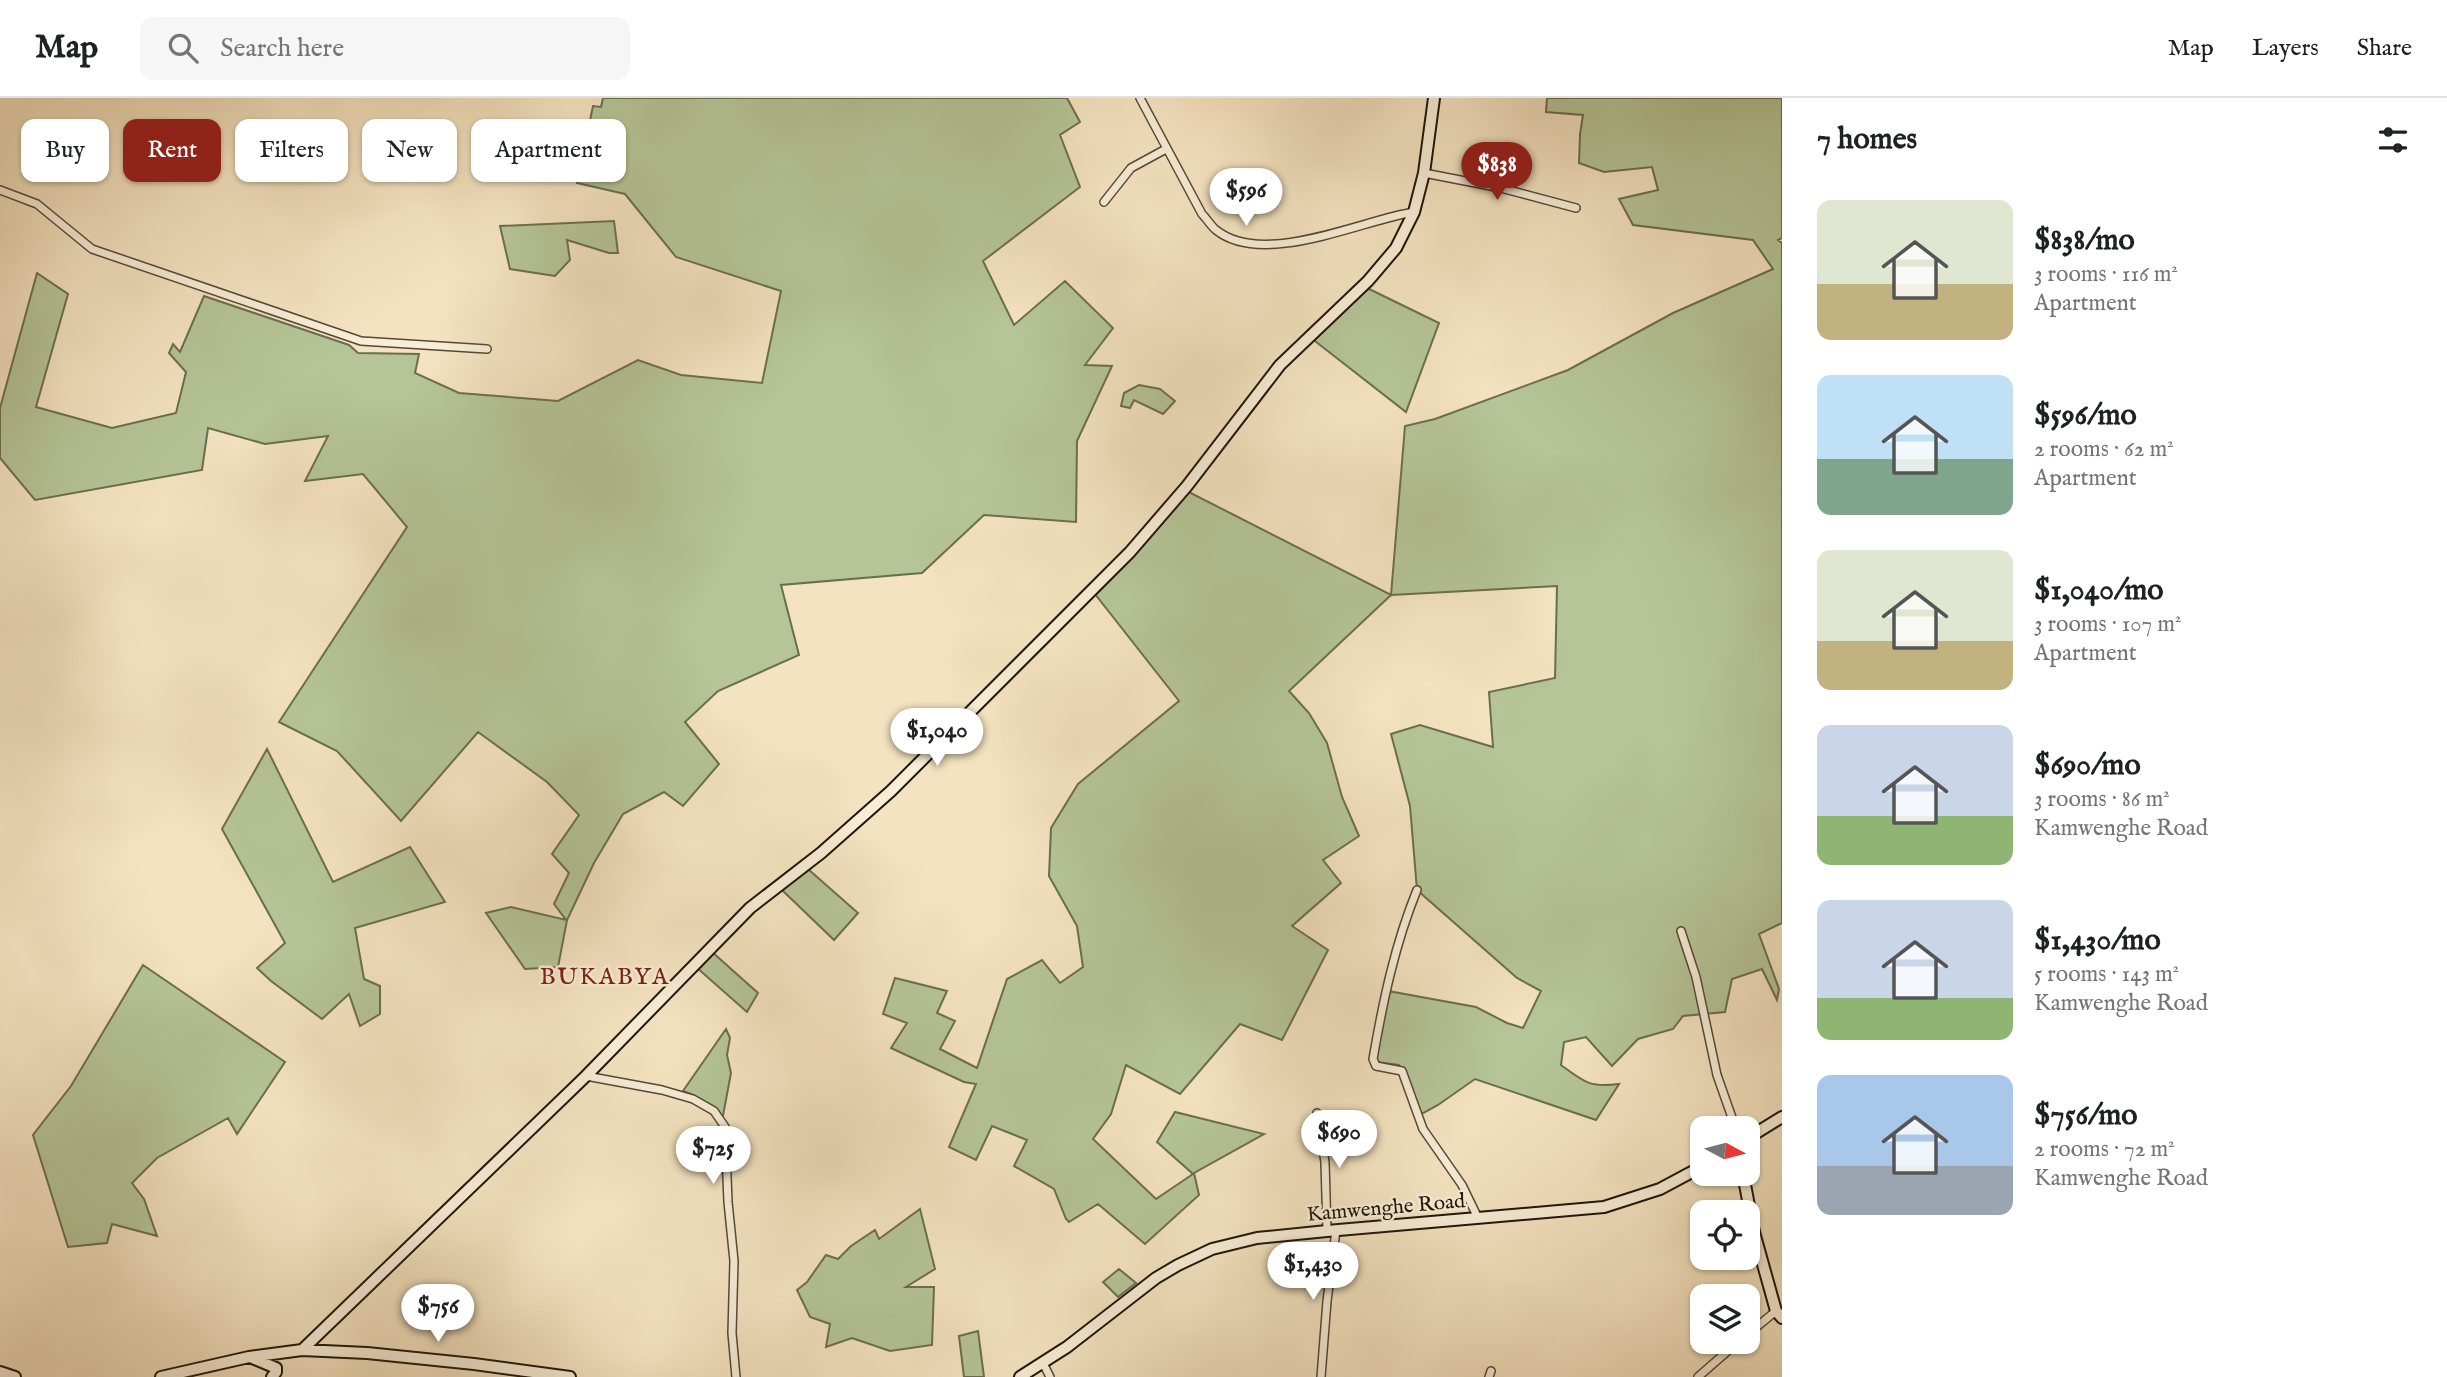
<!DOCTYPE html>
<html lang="en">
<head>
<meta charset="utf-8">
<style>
	:root { --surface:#fff; --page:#f6f6f6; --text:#202124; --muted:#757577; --line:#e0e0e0; --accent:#8f2418 }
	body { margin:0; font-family:"IM FELL English",serif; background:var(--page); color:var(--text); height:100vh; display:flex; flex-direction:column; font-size:26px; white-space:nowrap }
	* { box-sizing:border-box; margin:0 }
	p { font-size:23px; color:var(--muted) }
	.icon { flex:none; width:38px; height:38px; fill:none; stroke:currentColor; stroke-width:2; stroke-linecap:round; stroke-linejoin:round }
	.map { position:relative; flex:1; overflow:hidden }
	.details { display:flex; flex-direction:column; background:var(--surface); width:665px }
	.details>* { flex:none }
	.guide { position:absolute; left:21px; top:21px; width:665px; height:63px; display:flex; gap:14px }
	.needle { width:46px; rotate:97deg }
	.fabs { position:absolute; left:1690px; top:1018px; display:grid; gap:14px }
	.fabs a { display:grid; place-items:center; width:70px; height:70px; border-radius:14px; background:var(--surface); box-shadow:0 2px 5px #0004; font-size:35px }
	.price { position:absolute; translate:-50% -60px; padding:0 16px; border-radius:24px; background:#fff; color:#222; font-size:23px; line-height:46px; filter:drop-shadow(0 2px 4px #0008) }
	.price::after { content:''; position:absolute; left:50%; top:42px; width:21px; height:16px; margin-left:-10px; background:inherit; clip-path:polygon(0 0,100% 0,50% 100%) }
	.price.on { background:var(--accent); color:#fff }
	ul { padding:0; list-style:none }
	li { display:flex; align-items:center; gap:21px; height:175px; padding:0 35px }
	li span { display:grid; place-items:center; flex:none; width:196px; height:140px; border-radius:14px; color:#555 }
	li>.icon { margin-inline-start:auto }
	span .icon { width:84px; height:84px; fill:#fffc; stroke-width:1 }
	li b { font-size:30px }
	h2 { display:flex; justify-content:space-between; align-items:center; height:84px; padding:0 35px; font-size:30px }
	.tag { padding:0 24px; border-radius:14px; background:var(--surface); box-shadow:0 2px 5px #0004; font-size:24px; line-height:63px }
	.tag.on { background:var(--accent); color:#fff }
	header { display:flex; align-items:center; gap:42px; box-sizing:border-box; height:98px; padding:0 35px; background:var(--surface); border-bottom:2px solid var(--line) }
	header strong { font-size:33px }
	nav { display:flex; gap:38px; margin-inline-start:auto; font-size:24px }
	.search { width:490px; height:63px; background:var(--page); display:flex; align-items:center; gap:18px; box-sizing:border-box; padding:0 24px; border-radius:14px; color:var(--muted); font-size:26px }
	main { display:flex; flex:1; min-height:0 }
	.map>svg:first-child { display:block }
	.green { fill:#b5c597; stroke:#6a6e51; stroke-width:2 }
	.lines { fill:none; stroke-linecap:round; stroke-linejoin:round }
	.street-casing { stroke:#544938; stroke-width:10 }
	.secondary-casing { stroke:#1f160b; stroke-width:14 }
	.street { stroke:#f8edd6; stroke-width:7 }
	.secondary { stroke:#f8edd6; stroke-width:10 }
	.labels { text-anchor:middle; stroke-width:5; stroke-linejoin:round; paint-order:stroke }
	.street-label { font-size:21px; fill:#1f160b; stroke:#f8edd6 }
	.quarter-label { font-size:24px; letter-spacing:2px; fill:#7a1f14; stroke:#f8edd6 }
</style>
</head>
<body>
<header>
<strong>Map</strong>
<div class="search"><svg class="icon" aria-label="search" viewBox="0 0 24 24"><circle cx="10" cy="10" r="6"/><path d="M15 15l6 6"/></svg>Search here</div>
<nav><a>Map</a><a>Layers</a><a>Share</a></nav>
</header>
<main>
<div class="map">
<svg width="1782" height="1279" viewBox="0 0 1782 1279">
	<rect width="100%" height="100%" fill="#f4e3c0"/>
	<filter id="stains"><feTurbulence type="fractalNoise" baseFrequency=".00286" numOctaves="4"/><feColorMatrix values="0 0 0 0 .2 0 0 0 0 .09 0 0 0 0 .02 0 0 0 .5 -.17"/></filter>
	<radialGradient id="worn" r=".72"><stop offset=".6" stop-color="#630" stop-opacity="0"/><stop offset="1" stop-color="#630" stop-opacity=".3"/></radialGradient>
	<path class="green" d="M 603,0 L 1067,0 L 1080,24 L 1060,37 L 1080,89 L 983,163 L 1014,227 L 1065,183 L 1113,230 L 1085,267 L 1112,268 L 1077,343 L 1076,424 L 984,417 L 922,475 L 781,487 L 799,557 L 718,593 L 685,624 L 719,666 L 683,708 L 664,694 L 623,716 L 594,765 L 567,822 L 558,869 L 525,871 L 486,815 L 511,809 L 566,822 L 554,806 L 569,775 L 552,756 L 579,717 L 547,684 L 478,634 L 401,723 L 337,653 L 279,624 L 407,429 L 363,376 L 305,383 L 328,338 L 265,346 L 208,330 L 202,372 L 35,402 L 0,360 L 0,310 L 37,175 L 68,196 L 36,309 L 112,330 L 176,315 L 186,274 L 169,255 L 173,246 L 180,254 L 204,198 L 349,247 L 358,255 L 419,256 L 415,275 L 459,295 L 558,303 L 638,262 L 681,277 L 762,285 L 781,193 L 676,159 L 625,96 L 577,85 L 593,8 L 601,9 Z
		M 1547,0 L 1782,0 L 1782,140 L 1778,142 L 1782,145 L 1782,825 L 1759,836 L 1779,891 L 1777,902 L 1762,871 L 1732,881 L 1725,914 L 1683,918 L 1673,931 L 1638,941 L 1612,968 L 1586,939 L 1564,944 L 1561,967 C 1584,984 1590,990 1619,986 L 1596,1022 L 1475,981 L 1438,1007 L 1416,1019 L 1399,967 L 1376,964 L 1375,961 L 1388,893 L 1476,909 L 1507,925 L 1523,930 L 1541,893 L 1517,880 L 1417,792 L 1410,708 L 1391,636 L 1420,627 L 1493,649 L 1489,594 L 1555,580 L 1557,488 L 1391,497 L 1289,593 L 1309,615 L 1327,645 L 1342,699 L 1359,738 L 1323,762 L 1341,785 L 1292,828 L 1328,852 L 1282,942 L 1240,926 L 1180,996 L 1126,967 L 1111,1016 L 1093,1041 L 1156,1101 L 1193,1076 L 1157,1044 L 1175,1014 L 1264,1036 L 1194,1075 L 1199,1097 L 1145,1146 L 1098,1106 L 1069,1124 L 1066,1121 L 1054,1091 L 1014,1068 L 1027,1042 L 992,1028 L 976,1062 L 949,1049 L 976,986 L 964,984 L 891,950 L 907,925 L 883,916 L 895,880 L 947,893 L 937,915 L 955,923 L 940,951 L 977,970 L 1007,881 L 1042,862 L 1060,885 L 1083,869 L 1077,828 L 1049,778 L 1051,730 L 1078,686 L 1179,603 L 1095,496 L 1181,390 L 1391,497 L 1405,328 L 1435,321 L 1568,272 L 1673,215 L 1773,171 L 1753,142 L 1633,127 L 1619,101 L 1658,92 L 1652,69 L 1604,74 L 1579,65 L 1580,36 L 1583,17 L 1546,14 Z
		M 614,123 L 618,155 L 609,155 L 567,142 L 570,162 L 555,178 L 510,171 L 500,128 Z
		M 1363,188 L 1439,225 L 1406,314 L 1311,240 Z
		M 1139,287 L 1160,291 L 1175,303 L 1163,316 L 1134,302 L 1130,310 L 1121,308 L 1124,295 Z
		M 267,651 L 333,784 L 410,749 L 445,804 L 355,830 L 364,881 L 380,888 L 380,916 L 360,928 L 349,896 L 322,921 L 271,883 L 257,870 L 285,845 L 222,731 Z
		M 808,771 L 858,815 L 834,842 L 782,792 Z
		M 711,853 L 758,895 L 747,914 L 696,869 Z
		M 143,867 L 285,964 L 237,1036 L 228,1020 L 157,1060 L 132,1085 L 144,1101 L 157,1138 L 112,1126 L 107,1145 L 68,1149 L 33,1037 L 71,988 Z
		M 726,931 L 730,940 L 727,957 L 731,975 L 722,1023 C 713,1008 700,999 683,993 Z
		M 920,1111 L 935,1171 L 906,1189 L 934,1189 L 932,1247 L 890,1253 L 852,1240 L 826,1249 L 830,1226 L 810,1219 L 797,1192 L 807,1184 L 826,1157 L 838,1161 L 851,1148 L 875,1132 L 879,1141 Z
		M 1119,1171 L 1136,1185 L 1118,1199 L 1103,1184 Z
		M 978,1233 L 984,1279 L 964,1279 L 959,1238 Z"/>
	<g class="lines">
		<defs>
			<path id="street" d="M 1140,0 L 1202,116 C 1207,121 1211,128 1216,132 C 1263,170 1362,122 1414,114
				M 1424,75 L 1501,90 L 1576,110
				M 0,92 L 37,106 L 92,151 L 361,243 L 487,251
				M 1104,104 L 1131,70 L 1166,51
				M 1417,792 C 1395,846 1383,903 1373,961 L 1376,968 L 1402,973 L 1423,1031 L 1462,1087 L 1478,1120
				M 1681,833 L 1696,879 L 1717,977 L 1736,1031
				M 586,978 L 662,992 L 693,1001 L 714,1013 L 725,1029 L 728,1104 L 734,1163 L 732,1235 L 736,1279
				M 1317,1015 L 1325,1064 L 1327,1133
				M 1748,1236 L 1776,1213
				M 1043,1265 L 1050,1279
				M 1321,1279 L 1327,1203 L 1336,1132
				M 1489,1279 L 1491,1273
				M 1698,1279 L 1738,1244"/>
			<path id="secondary" d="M 1748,1040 L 1782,1019
				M 1743,1076 L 1754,1134 L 1776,1213 L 1782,1220
				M 302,1252 L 586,978 L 750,810 L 821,755 L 891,693 L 1130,454 L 1187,388 L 1280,267 L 1368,183 L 1396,150 L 1414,114 L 1424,75 L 1434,0
				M 250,1259 L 276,1270 L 276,1274 L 272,1279
				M 0,1274 L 15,1279
				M 161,1279 L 249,1259 L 302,1252 L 367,1255 L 474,1266 L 570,1279
				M 1020,1279 L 1067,1249 L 1156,1180 L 1178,1167 L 1212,1151 L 1257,1140 L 1327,1133 L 1604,1109 L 1660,1091 L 1703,1068"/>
		</defs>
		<use href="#street" class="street-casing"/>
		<use href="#secondary" class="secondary-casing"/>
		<use href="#street" class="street"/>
		<use href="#secondary" class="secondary"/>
	</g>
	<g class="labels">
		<g class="street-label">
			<text transform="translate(1386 1109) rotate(-5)" y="7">Kamwenghe Road</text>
		</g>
		<g class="quarter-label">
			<text x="605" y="886">BUKABYA</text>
		</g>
	</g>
	<rect width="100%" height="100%" filter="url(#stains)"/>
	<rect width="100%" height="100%" fill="url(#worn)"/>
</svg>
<div class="fabs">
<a><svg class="needle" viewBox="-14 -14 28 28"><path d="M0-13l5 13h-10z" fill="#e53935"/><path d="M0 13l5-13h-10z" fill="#757577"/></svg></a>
<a><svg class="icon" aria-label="locate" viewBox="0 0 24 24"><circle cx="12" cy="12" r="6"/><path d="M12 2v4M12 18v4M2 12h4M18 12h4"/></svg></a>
<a><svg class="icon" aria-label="layers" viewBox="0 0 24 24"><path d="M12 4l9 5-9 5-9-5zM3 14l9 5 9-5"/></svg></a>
</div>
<b class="price on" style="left:1497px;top:104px">$838</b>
<b class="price" style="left:1246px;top:130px">$596</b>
<b class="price" style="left:937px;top:670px">$1,040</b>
<b class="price" style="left:1339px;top:1072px">$690</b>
<b class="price" style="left:713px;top:1088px">$725</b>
<b class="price" style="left:1313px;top:1204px">$1,430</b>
<b class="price" style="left:438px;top:1246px">$756</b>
<div class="guide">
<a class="tag">Buy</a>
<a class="tag on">Rent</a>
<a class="tag">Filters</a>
<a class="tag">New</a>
<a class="tag">Apartment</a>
</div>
</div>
<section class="details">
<h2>7 homes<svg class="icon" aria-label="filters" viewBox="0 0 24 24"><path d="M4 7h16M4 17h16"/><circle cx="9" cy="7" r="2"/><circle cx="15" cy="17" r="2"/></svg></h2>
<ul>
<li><span style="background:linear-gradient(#dfe7d0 60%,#c2b280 0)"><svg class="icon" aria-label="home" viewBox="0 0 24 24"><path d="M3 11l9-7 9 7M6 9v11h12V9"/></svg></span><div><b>$838/mo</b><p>3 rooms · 116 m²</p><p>Apartment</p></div></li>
<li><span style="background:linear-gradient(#bfe0f5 60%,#7fa58c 0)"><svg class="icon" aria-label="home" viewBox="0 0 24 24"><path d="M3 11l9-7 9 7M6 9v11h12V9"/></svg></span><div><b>$596/mo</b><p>2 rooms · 62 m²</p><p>Apartment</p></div></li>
<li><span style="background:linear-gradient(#dfe7d0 65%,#c2b280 0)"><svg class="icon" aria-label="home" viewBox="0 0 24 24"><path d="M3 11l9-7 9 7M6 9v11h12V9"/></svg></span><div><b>$1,040/mo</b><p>3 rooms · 107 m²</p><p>Apartment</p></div></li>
<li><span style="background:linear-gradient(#c9d6e8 65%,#8fb573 0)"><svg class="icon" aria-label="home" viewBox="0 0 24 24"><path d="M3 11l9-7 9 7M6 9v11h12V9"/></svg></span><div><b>$690/mo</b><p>3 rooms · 86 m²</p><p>Kamwenghe Road</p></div></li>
<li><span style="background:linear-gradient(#c9d6e8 70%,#8fb573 0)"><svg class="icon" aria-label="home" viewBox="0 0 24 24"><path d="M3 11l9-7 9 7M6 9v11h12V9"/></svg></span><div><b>$1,430/mo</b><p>5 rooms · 143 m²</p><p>Kamwenghe Road</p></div></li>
<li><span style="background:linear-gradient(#a9c7e8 65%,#9aa5b1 0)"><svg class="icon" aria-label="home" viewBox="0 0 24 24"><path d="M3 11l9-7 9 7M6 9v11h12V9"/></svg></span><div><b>$756/mo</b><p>2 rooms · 72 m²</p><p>Kamwenghe Road</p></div></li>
</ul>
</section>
</main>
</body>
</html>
